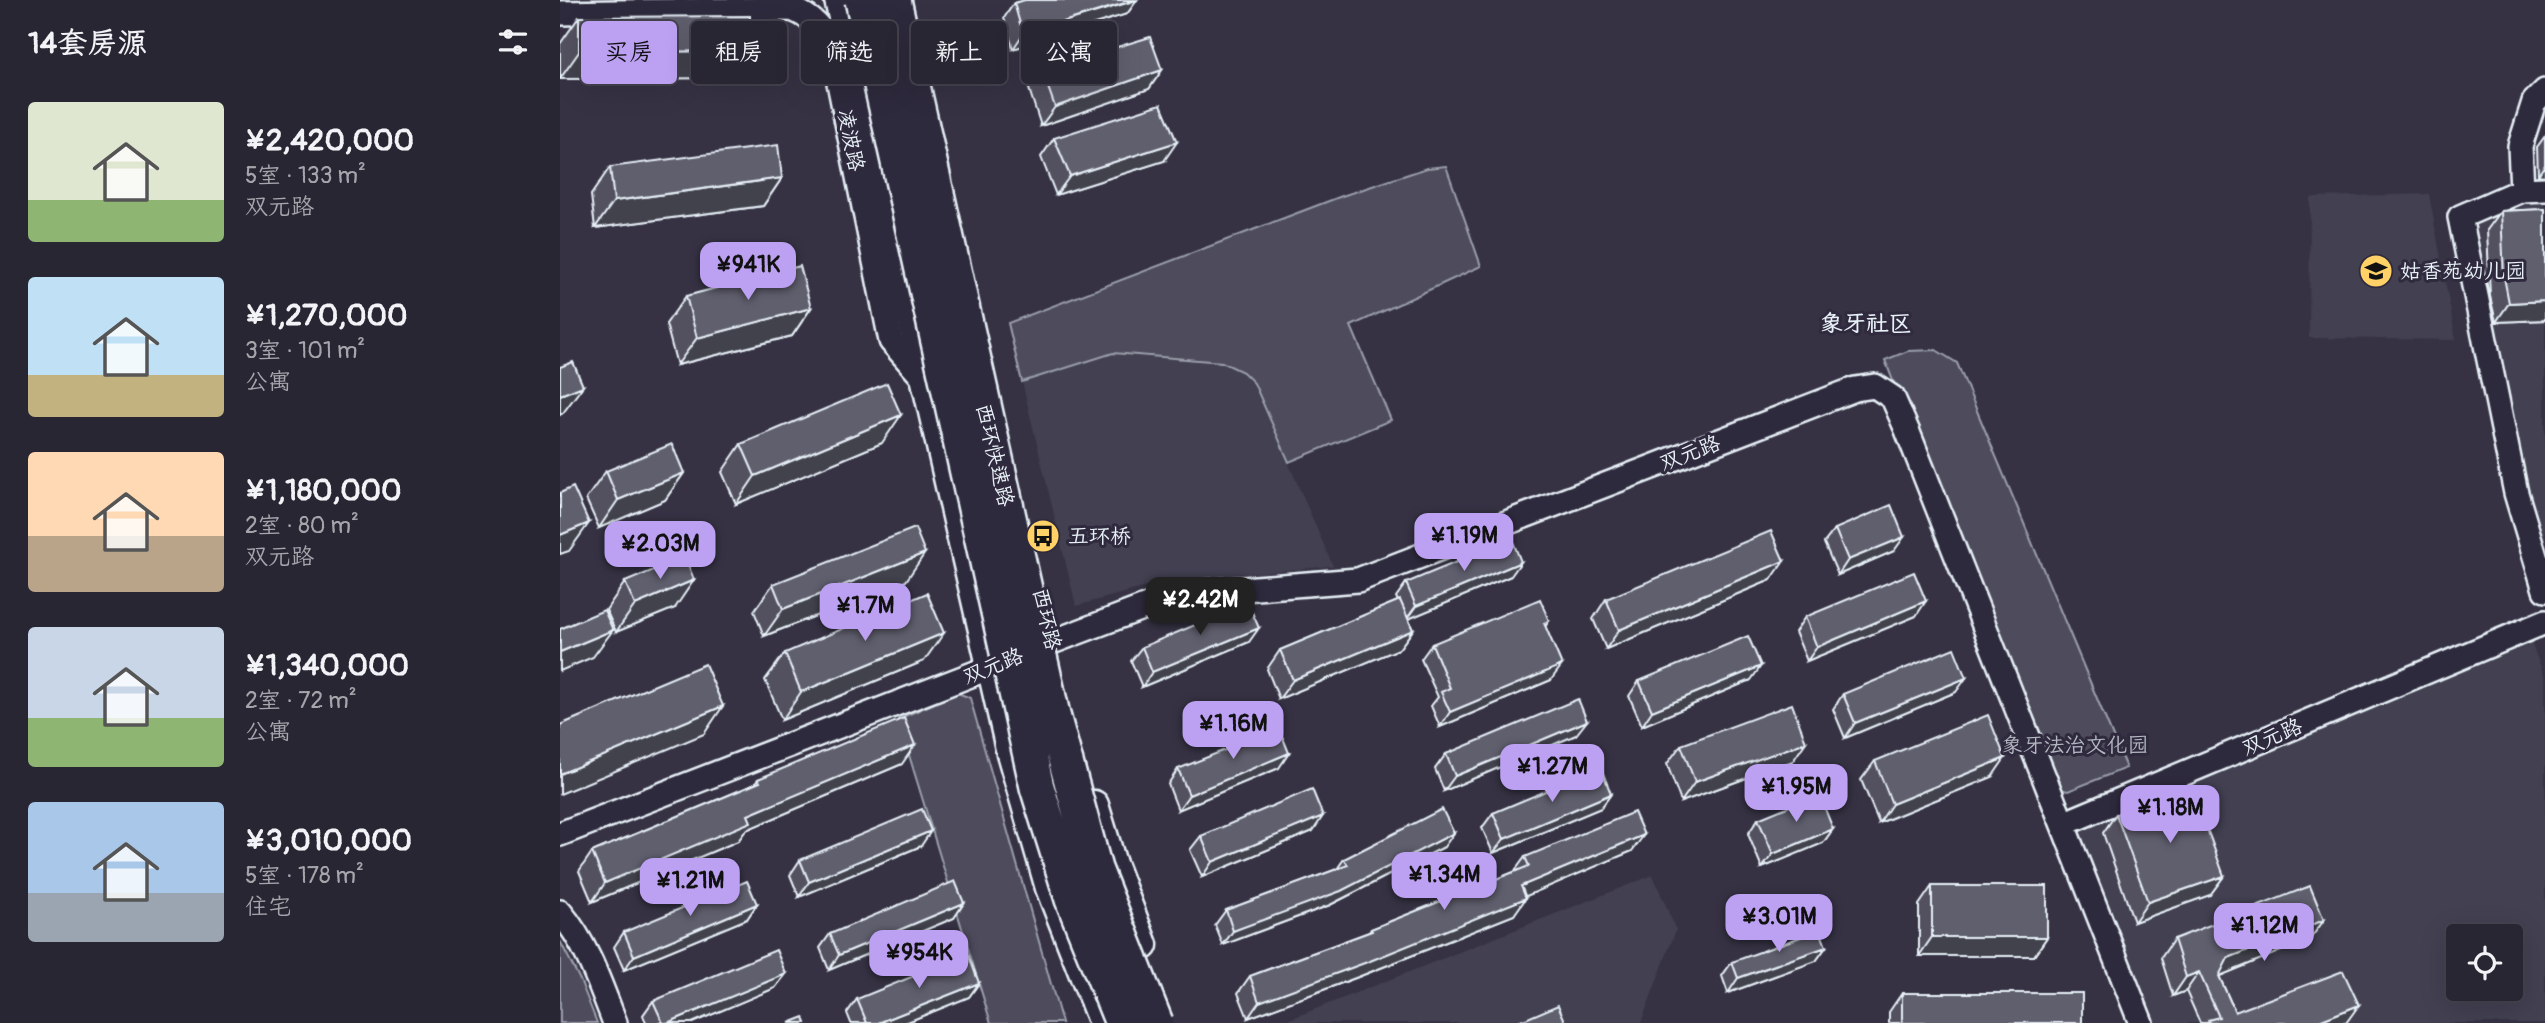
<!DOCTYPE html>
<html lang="zh">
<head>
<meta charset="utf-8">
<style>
	:root { --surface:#282633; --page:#34323f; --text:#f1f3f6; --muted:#a5a5ac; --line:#44434e; --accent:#bca0f2 }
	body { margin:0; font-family:Pangolin,"LXGW WenKai TC",sans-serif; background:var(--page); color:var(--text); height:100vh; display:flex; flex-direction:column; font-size:26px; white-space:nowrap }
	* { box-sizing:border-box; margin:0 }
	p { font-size:23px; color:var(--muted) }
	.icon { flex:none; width:38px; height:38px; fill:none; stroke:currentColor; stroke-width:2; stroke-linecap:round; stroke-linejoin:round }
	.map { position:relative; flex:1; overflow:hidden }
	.sheet { display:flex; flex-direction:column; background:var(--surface); width:560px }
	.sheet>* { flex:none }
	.guide { position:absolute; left:21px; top:21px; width:665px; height:63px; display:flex; gap:14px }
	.fabs { position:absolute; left:1886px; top:924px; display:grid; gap:14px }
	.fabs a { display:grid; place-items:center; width:77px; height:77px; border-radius:7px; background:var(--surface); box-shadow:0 7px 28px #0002,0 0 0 2px var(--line); font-size:35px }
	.price { position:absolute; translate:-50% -60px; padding:0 16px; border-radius:14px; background:var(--accent); color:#111; font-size:23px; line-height:46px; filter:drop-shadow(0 2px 4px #0008) }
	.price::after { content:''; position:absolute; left:50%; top:42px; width:21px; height:16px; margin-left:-10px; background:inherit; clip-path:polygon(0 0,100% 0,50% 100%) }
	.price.current { background:#222; color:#fff }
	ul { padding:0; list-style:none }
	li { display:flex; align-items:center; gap:21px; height:175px; padding:0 28px }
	li span { display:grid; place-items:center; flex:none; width:196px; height:140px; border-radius:7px; color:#555 }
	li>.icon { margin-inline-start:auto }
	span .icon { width:84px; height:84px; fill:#fffc; stroke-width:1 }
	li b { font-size:30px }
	h2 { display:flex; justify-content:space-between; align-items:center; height:84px; padding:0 28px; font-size:30px }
	.chip { padding:0 24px; border-radius:7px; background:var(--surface); box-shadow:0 7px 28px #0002,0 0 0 2px var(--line); font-size:24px; line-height:63px }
	.chip.current { background:var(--accent); color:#111 }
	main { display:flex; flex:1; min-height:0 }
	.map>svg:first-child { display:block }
	.built { fill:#433f51; fill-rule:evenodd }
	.green { fill:#4d4b5c; stroke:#9a9eaa; stroke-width:2 }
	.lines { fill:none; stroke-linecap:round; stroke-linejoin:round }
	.minor-casing { stroke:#e8f1f8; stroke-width:28 }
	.major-casing { stroke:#e8f1f8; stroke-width:33 }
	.minor { stroke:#2f2a3d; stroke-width:23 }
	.major { stroke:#2f2a3d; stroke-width:28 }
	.highway-bridge-casing { stroke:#e8f1f8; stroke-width:38; stroke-linecap:butt }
	.highway-bridge { stroke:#2f2a3d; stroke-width:33 }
	.wall { fill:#53515f; stroke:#e8f1f8; stroke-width:2 }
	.shaded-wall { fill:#43424d; stroke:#e8f1f8; stroke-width:2 }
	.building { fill:#605e6e; stroke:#e8f1f8; stroke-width:2 }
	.labels { text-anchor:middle; stroke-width:6; stroke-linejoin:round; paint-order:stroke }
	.street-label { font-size:21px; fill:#e8f1f8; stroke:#2f2a3d }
	.poi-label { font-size:21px; fill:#e8f1f8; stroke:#2f2a3d; text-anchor:start }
	.park-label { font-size:21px; fill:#b2b7c1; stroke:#2f2a3d }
	.neighbourhood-label { font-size:23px; font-weight:bold; fill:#e8f1f8; stroke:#2f2a3d }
</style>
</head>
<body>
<main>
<section class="sheet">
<h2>14套房源<svg class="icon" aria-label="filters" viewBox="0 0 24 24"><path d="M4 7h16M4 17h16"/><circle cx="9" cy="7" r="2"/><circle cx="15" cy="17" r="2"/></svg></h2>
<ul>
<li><span style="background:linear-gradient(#dfe7d0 70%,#8fb573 0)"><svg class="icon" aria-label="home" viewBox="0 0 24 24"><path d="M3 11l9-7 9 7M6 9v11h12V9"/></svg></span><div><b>¥2,420,000</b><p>5室 · 133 m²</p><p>双元路</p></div></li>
<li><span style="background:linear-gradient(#bfe0f5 70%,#c2b280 0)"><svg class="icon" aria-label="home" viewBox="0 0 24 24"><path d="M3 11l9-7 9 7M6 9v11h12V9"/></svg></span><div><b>¥1,270,000</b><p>3室 · 101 m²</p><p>公寓</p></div></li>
<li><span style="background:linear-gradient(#ffd9b3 60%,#b9a48a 0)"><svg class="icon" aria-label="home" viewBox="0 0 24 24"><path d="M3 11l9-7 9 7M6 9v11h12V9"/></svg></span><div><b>¥1,180,000</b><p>2室 · 80 m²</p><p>双元路</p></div></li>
<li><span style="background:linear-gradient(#c9d6e8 65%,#8fb573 0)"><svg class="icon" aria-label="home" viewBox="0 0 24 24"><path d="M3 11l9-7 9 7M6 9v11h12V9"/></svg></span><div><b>¥1,340,000</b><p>2室 · 72 m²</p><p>公寓</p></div></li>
<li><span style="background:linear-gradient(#a9c7e8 65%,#9aa5b1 0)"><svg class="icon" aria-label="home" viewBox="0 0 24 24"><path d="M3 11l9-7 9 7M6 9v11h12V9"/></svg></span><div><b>¥3,010,000</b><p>5室 · 178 m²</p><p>住宅</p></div></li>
</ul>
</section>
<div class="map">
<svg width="1985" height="1023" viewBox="0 0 1985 1023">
	<rect width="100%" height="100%" fill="#363244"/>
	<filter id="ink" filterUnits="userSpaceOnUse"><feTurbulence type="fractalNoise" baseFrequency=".0143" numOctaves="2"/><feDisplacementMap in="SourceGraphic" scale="14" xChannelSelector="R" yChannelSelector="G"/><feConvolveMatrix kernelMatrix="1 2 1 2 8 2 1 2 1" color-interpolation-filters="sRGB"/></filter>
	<g filter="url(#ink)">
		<path class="built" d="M 1869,194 L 1896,340 L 1749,338 L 1750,197 Z
			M 1985,195 L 1985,572 L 1962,491 L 1900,201 Z
			M 553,353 L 662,362 L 683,372 L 694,383 L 773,566 L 608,581 L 516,606 L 462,382 Z
			M 1970,640 L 1985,677 L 1985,1023 L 1593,1023 L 1514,827 ZM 1899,936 L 1951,936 L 1951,989 L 1899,989 Z
			M 1093,875 L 1116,930 L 1081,1023 L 720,1023 Z"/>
		<path class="green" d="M 886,166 L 921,266 L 791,326 L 831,420 L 729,462 L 694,383 L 683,372 L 662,362 L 553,353 L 462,382 L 448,323 L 782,196 L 867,168 Z
			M 1376,350 L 1397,363 L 1566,768 L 1508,791 L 1491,787 L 1325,360 L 1348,351 Z
			M 398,693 L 410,698 L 502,1023 L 431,1023 L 338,719 Z
			M 0,941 L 20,980 L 37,1023 L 0,1023 Z"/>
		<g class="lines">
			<defs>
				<path id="minor" d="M 0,13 L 232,9 C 252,17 262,28 272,48 L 331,341 L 366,381
					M 1985,189 L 1962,190 L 1900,217 L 1956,493 L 1985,590
					M 1962,190 L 1960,146 L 1974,102 L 1985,91
					M 1503,824 L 1985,622
					M 0,834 L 431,667 L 492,642 L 619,594 L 798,580 L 1295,389 L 1315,386 L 1333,398 L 1347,430 L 1581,1023
					M 0,912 C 27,944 40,984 55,1023"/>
				<path id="major" d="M 279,0 L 451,753 L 490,888 L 543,1023
					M 534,805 L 552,864 L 583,945"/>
			</defs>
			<use href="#minor" class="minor-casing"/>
			<use href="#major" class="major-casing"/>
			<use href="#minor" class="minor"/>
			<use href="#major" class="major"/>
			<defs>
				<path id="highway-bridge" d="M 302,0 L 477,787 L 512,899 L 562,1023
					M 334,0 L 493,715 L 535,869 L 596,1023"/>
			</defs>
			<use href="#highway-bridge" class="highway-bridge-casing"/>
			<use href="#highway-bridge" class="highway-bridge"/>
		</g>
		<path class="wall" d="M 577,0 L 567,14 L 453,49 L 444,18 L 454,3 Z
			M 19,17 L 170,78 L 0,79 L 0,44 Z
			M 482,70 L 602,70 L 589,89 L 481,126 L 469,89 Z
			M 1985,136 L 1985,176 L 1978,175 L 1977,147 Z
			M 494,138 L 604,161 L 496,195 L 481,157 Z
			M 50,167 L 222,178 L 203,206 L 35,228 L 31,195 Z
			M 1985,209 L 1985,320 L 1936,322 L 1930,296 L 1927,230 L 1941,211 Z
			M 126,296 L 251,308 L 232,336 L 117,365 L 106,324 Z
			M 322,443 L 176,504 L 162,472 L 181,444 Z
			M 46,471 L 124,473 L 105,500 L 39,528 L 26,499 Z
			M 1275,529 L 1334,551 L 1278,575 L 1264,543 Z
			M 951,576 L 848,619 L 853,630 L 839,649 L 719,699 L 707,669 L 720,650 L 838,601 L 836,597 L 846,583 Z
			M 1211,580 L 1046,649 L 1033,619 L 1046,599 Z
			M 346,581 L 204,636 L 194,611 L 213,584 Z
			M 65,582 L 115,608 L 56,632 L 46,610 Z
			M 1356,616 L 1247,661 L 1235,632 L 1245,617 Z
			M 989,621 L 985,627 L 991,680 L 880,727 L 871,706 L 878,697 L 861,659 L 872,644 Z
			M 689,642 L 582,687 L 571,661 L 582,647 Z
			M 225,653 L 364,661 L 222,720 L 205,680 Z
			M 1191,680 L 1082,726 L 1069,696 L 1079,681 Z
			M 1396,692 L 1285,738 L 1273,709 L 1283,694 Z
			M 1016,735 L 884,791 L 875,769 L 886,754 Z
			M 1121,745 L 1233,761 L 1121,802 L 1107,764 Z
			M 1315,761 L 1432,777 L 1319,823 L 1301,780 Z
			M 342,764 L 186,830 L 178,841 L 32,902 L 19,871 L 32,852 L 195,784 L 198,779 Z
			M 719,768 L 618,810 L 608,784 L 618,769 Z
			M 1051,794 L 1041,808 L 933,853 L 922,828 L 933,813 Z
			M 1556,814 L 1664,876 L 1650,895 L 1574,922 L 1543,833 Z
			M 1198,819 L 1273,829 L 1263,843 L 1202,868 L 1188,834 Z
			M 753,831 L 642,877 L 630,850 L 641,836 Z
			M 361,846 L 239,897 L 230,875 L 240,860 Z
			M 884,847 L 770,905 L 663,945 L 655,925 L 666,910 L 777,869 L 784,859 Z
			M 1072,851 L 965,896 L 954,915 L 798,977 L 688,1018 L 678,993 L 690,976 L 809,932 L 811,929 L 954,872 L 965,857 Z
			M 1372,886 L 1487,937 L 1474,956 L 1359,956 L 1359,905 Z
			M 404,903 L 394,918 L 269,970 L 260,948 L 270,934 Z
			M 197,904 L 187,919 L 64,970 L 54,947 L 64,932 Z
			M 1764,920 L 1750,939 L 1659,976 L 1675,1012 L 1786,1023 L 1640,1023 L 1626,991 L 1613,996 L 1601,958 L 1614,939 Z
			M 1266,947 L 1256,961 L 1168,993 L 1162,976 L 1172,962 Z
			M 226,974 L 215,988 L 132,1023 L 86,1023 L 83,1015 L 93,1001 Z
			M 419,983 L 409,997 L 345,1023 L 291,1023 L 287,1013 L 297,999 Z
			M 1342,993 L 1522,1023 L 1329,1023 L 1329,1012 Z"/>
		<path class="shaded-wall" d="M 577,0 L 567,14 L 453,49 L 463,34 Z
			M 190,51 L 170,78 L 0,79 L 19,52 Z
			M 602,70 L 589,89 L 481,126 L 495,107 Z
			M 617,142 L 604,161 L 496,195 L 510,176 Z
			M 1985,165 L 1985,176 L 1978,175 Z
			M 222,178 L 203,206 L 35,228 L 54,201 Z
			M 1985,301 L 1985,320 L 1936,322 L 1949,303 Z
			M 251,308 L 232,336 L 117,365 L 137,338 Z
			M 23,386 L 3,413 L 0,415 L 0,395 Z
			M 341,415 L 322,443 L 176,504 L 195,476 Z
			M 124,473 L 105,500 L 39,528 L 58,500 Z
			M 29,523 L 9,551 L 0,554 L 0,535 Z
			M 1344,537 L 1334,551 L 1278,575 L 1288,560 Z
			M 365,553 L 346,581 L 204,636 L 223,609 Z
			M 1224,561 L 1211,580 L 1046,649 L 1059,630 Z
			M 961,562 L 951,576 L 846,620 L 856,606 Z
			M 134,580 L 115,608 L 56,632 L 75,605 Z
			M 1366,601 L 1356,616 L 1247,661 L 1257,647 Z
			M 699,628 L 689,642 L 582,687 L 592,672 Z
			M 53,630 L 33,657 L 0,671 L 0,652 Z
			M 853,630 L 839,649 L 719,699 L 733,680 Z
			M 384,633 L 364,661 L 222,720 L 241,692 Z
			M 1002,665 L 991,680 L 880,727 L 890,712 Z
			M 1201,666 L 1191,680 L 1082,726 L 1092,711 Z
			M 1406,678 L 1396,692 L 1285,738 L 1295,723 Z
			M 163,706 L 144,734 L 0,794 L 0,774 Z
			M 1027,721 L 1016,735 L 884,791 L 895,776 Z
			M 1246,742 L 1233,761 L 1121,802 L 1135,782 Z
			M 355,745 L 342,764 L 186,830 L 178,841 L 32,902 L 45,883 L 188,815 Z
			M 729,753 L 719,768 L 618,810 L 629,795 Z
			M 1445,758 L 1432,777 L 1319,823 L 1332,804 Z
			M 1051,794 L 1041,808 L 933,853 L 944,839 Z
			M 763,816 L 753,831 L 642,877 L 652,862 Z
			M 1273,829 L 1263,843 L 1202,868 L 1213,854 Z
			M 371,831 L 361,846 L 239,897 L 249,882 Z
			M 894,833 L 884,847 L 770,905 L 663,945 L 673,931 Z
			M 1084,835 L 1072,851 L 950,903 L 961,886 Z
			M 1664,876 L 1650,895 L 1574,922 L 1588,902 Z
			M 966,898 L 954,915 L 798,977 L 688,1018 L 699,1002 Z
			M 404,903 L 394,918 L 269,970 L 279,955 Z
			M 197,904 L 187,919 L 64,970 L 74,956 Z
			M 1764,920 L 1750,939 L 1655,978 L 1668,958 Z
			M 1372,937 L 1487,937 L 1474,956 L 1359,956 Z
			M 1266,947 L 1256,961 L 1168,993 L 1178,978 Z
			M 1639,972 L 1626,991 L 1613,996 L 1626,977 Z
			M 226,974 L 215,988 L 132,1023 L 107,1023 Z
			M 419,983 L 409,997 L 345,1023 L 318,1023 Z
			M 1799,1005 L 1786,1023 L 1754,1023 Z"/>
		<path class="building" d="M 465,0 L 575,0 L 463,34 L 454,3 Z
			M 190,16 L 190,51 L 19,52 L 19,17 Z
			M 590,37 L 602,70 L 495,107 L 482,70 Z
			M 601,104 L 617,142 L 510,176 L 494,138 Z
			M 218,145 L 222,178 L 54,201 L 50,167 Z
			M 1985,209 L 1985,301 L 1949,303 L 1944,277 L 1941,211 Z
			M 240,266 L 251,308 L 137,338 L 126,296 Z
			M 13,362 L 23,386 L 0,395 L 0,367 Z
			M 327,383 L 341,415 L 195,476 L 181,444 Z
			M 112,444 L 124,473 L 58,500 L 46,471 Z
			M 13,487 L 29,523 L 0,535 L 0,493 Z
			M 1331,505 L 1344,537 L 1288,560 L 1275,529 Z
			M 355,528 L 365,553 L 223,609 L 213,584 Z
			M 1211,531 L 1224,561 L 1059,630 L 1046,599 Z
			M 952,539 L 961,562 L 856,606 L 846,583 Z
			M 125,557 L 134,580 L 75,605 L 65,582 Z
			M 1354,572 L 1366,601 L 1257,647 L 1245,617 Z
			M 367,593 L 384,633 L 241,692 L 225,653 Z
			M 980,599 L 989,621 L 984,623 L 1002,665 L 890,712 L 881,692 L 890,688 L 872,644 Z
			M 840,600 L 853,630 L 733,680 L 720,650 Z
			M 688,603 L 699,628 L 592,672 L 582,647 Z
			M 44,610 L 53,630 L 0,652 L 0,629 Z
			M 1188,636 L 1201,666 L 1092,711 L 1079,681 Z
			M 1394,648 L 1406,678 L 1295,723 L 1283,694 Z
			M 145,664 L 163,706 L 0,774 L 0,725 Z
			M 1018,699 L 1027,721 L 895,776 L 886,754 Z
			M 1232,704 L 1246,742 L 1135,782 L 1121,745 Z
			M 1428,715 L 1445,758 L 1332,804 L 1315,761 Z
			M 344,718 L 355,745 L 188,815 L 191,822 L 45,883 L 32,852 L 200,782 L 198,779 Z
			M 719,728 L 729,753 L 629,795 L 618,769 Z
			M 1041,768 L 1051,794 L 944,839 L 933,813 Z
			M 1632,787 L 1664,876 L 1588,902 L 1556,814 Z
			M 752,789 L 763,816 L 652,862 L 641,836 Z
			M 1259,794 L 1273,829 L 1213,854 L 1198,819 Z
			M 362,809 L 371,831 L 249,882 L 240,860 Z
			M 882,809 L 894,833 L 781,891 L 673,931 L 666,910 L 788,865 L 784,859 Z
			M 1074,812 L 1084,835 L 961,886 L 966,898 L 810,961 L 699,1002 L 690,976 L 812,931 L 811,929 L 969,866 L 965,857 Z
			M 187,881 L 197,904 L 74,956 L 64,932 Z
			M 395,881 L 404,903 L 279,955 L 270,934 Z
			M 1372,886 L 1487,886 L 1487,937 L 1372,937 Z
			M 1750,886 L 1764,920 L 1668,958 L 1659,976 L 1675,1012 L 1783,971 L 1799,1005 L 1754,1023 L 1649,1023 L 1648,1020 L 1659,1017 L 1639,972 L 1626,977 L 1614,939 Z
			M 1260,930 L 1266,947 L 1178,978 L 1172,962 Z
			M 216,950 L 226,974 L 107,1023 L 103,1023 L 93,1001 Z
			M 408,954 L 419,983 L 318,1023 L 307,1023 L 297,999 Z
			M 1342,993 L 1522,993 L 1522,1023 L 1342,1023 Z
			M 998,1005 L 1006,1023 L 956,1023 Z
			M 244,1017 L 246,1023 L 229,1023 Z"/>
	</g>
	<defs>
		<symbol id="school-disc" viewBox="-11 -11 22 22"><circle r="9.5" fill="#ffd166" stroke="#2f2a3d"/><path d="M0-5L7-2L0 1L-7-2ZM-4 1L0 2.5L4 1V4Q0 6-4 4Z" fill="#111"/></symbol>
		<symbol id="bus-disc" viewBox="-11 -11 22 22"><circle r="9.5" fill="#ffd166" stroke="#2f2a3d"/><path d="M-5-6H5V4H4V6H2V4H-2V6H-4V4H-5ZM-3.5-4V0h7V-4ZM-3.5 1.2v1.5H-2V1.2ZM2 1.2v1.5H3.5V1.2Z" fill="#111"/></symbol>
	</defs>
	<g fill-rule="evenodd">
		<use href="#school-disc" x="1797" y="252" width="38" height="38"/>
		<use href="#bus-disc" x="464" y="517" width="38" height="38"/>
	</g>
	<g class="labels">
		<g class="street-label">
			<text transform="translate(291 140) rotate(79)" y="7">凌波路</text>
			<text transform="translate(1130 453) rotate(-21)" y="7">双元路</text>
			<text transform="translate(435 455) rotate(77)" y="7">西环快速路</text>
			<text transform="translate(487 619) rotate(77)" y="7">西环路</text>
			<text transform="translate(433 666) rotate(-22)" y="7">双元路</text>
			<text transform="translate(1712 737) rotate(-23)" y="7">双元路</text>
		</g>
		<g class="poi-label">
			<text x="1840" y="278">姑香苑幼儿园</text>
			<text x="508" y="543">五环桥</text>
		</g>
		<g class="park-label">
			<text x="1515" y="752">象牙法治文化园</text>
		</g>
		<g class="neighbourhood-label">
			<text x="1306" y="331">象牙社区</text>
		</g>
	</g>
</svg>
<div class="fabs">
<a><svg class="icon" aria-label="locate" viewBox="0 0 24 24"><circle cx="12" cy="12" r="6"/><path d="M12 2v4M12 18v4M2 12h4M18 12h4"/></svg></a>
</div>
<b class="price" style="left:188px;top:302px">¥941K</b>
<b class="price" style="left:904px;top:573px">¥1.19M</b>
<b class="price" style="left:100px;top:581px">¥2.03M</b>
<b class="price current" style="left:640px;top:637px">¥2.42M</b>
<b class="price" style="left:305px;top:643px">¥1.7M</b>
<b class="price" style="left:673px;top:761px">¥1.16M</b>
<b class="price" style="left:992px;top:804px">¥1.27M</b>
<b class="price" style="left:1236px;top:824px">¥1.95M</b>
<b class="price" style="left:1610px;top:845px">¥1.18M</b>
<b class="price" style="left:884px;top:912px">¥1.34M</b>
<b class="price" style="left:130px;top:918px">¥1.21M</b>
<b class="price" style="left:1219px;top:954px">¥3.01M</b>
<b class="price" style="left:1704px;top:963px">¥1.12M</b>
<b class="price" style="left:359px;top:990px">¥954K</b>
<div class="guide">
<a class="chip current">买房</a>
<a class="chip">租房</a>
<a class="chip">筛选</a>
<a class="chip">新上</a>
<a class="chip">公寓</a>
</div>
</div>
</main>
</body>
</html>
